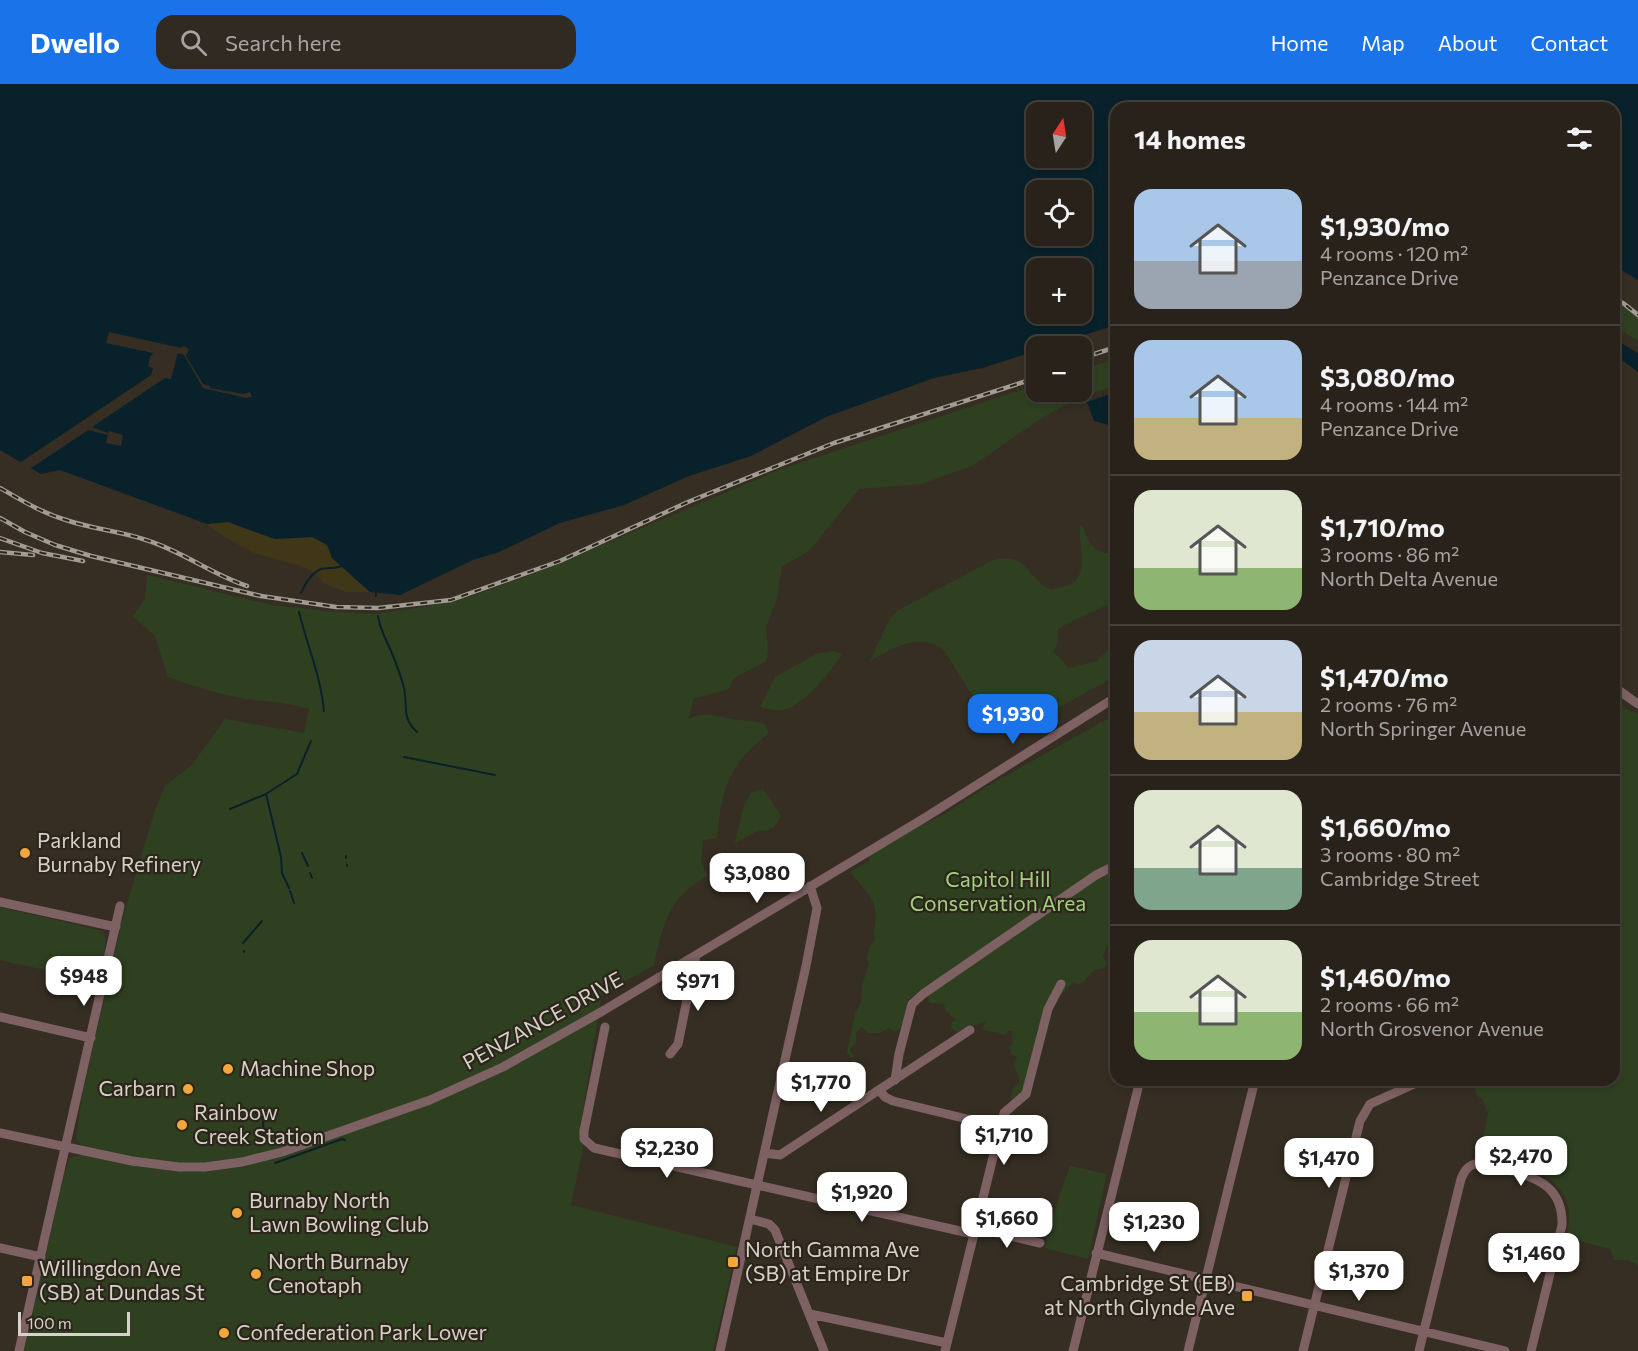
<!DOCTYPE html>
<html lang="en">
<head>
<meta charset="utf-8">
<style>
	:root { --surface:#28221a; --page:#302a23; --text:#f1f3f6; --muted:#a5a4a2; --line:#443f39; --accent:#1a73e8 }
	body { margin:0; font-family:Commissioner,sans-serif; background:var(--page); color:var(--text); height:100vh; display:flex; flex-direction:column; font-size:22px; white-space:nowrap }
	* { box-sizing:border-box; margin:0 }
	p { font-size:20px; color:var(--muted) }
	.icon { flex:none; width:33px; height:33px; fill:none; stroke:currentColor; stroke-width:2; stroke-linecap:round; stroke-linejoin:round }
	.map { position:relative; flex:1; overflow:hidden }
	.sheet { position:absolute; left:1110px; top:18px; width:510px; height:984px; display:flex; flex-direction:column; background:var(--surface); border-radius:18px; box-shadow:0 3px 9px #0003,0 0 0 2px var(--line) }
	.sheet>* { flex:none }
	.needle { width:39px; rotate:12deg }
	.fabs { position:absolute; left:1026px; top:18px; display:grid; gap:12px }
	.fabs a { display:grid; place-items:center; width:66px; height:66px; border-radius:12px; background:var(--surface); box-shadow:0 3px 9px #0003,0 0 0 2px var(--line); font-size:30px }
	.scale { position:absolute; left:18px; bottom:15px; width:112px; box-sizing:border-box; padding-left:6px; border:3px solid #d6d1ca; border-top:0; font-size:16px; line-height:21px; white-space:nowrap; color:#d6d1ca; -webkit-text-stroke:4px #2c251a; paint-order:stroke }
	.price { position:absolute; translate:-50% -51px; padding:0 14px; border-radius:12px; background:#fff; color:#222; font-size:20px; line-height:39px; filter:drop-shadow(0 2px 3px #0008) }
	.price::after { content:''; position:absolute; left:50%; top:36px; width:18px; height:14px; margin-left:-9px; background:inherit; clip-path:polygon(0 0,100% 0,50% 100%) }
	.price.selected { background:var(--accent); color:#fff }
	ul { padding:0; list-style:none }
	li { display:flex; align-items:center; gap:18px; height:150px; padding:0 24px }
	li+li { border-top:2px solid var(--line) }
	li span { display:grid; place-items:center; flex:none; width:168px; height:120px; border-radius:18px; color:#555 }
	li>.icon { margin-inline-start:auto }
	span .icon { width:72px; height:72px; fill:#fffc; stroke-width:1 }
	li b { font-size:26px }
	h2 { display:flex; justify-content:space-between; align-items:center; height:72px; padding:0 24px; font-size:26px }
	header { display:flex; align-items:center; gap:36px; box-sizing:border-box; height:84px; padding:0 30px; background:var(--accent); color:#fff }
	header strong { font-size:28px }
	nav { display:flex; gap:33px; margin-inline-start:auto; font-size:21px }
	.search { width:420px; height:54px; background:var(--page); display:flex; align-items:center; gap:15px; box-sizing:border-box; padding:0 21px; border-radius:18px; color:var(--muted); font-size:22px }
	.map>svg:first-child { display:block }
	.green { fill:#2f4021 }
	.sand { fill:#3f3717 }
	.water { fill:#09212a; fill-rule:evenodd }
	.pier { fill:#362e23 }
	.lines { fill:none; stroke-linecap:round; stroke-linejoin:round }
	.stream { stroke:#09212a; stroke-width:2 }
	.minor { stroke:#7e6162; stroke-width:9 }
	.rail-casing { stroke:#a29c94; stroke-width:4.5 }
	.rail { stroke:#2c251a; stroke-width:2; stroke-dasharray:7; stroke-linecap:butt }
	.poi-dot { fill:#f1a63f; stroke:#2c251a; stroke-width:2 }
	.labels { text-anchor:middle; stroke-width:4.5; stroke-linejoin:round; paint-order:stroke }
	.poi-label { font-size:21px; fill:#d6d1ca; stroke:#2c251a; text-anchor:start }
	.park-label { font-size:21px; fill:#a3d081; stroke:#2c251a }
	.street-label { font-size:21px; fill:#d6d1ca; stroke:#2c251a }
</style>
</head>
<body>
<header>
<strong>Dwello</strong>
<div class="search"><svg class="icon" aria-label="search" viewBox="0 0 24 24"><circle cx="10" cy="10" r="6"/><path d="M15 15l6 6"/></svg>Search here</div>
<nav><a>Home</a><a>Map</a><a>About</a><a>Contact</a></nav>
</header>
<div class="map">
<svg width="1638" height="1267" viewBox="0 0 1638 1267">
	<rect width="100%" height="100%" fill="#362e23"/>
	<path class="green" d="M 1614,215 L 1638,230 L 1638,257 L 1614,242 Z
		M 1116,275 L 1116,301 L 1072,317 L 1042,334 L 972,382 L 921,400 L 859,405 L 810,466 L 782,483 L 777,514 L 766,543 L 768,567 L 766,577 L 734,594 L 729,605 L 693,615 L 689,634 C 712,627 715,633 737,636 C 747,637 755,637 765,640 L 769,649 C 728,682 722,702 717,754 L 703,756 L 701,779 L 708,791 C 698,798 686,806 678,815 C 664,833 658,859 654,881 L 602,910 L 580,1045 L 583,1064 L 571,1121 L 737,1163 L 713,1267 L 24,1267 L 63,1095 L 70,1074 L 81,1071 L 82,1062 L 76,1055 L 82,1012 L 123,833 L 155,726 L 165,702 L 192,681 L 225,635 L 304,649 L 309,625 C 291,619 272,618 254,616 C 224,612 196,603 168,593 L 155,552 L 133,532 L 145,515 L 147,491 L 272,521 L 325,527 L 376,530 L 418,524 L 472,512 L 543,486 L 784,384 L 1036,301 L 1036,308 L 1082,308 L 1082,286 Z
		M 1080,441 L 1082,441 C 1088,458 1094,471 1116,469 L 1116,517 L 1068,539 L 1057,546 L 1058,559 L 1053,567 L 1069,584 L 1097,577 L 1116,558 L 1116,592 L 1043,632 L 1031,632 L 1025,616 L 1015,611 L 1006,646 L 990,640 L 944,566 C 919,547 894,564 870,577 L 889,536 L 897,527 L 991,477 C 1026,465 1027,495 1051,506 C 1057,504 1069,502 1074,498 C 1088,487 1078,458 1080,441 Z
		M 834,567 L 842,571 C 830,587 804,622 783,626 C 775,627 768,625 760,623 L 775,593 L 816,570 Z
		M 1614,617 L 1619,622 L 1638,630 L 1638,1181 L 1628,1176 L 1613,1176 L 1611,1165 L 1567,1154 C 1568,1144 1571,1130 1568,1121 C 1556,1083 1512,1080 1479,1072 L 1489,1026 L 1485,1023 L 1482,1015 L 1476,1011 L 1475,996 L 1614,996 Z
		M 1116,630 L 1116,857 L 1106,863 L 1103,872 L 1107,879 L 1104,884 L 1094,886 L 1083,898 L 1077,901 L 1074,898 L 1042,930 L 1041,939 L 1036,948 L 1037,952 L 1025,1009 L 1012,1020 L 1010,1017 L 1012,1007 L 1020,996 L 1014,982 L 1017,973 L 1012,970 L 1009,964 L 1013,959 L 1012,947 L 1008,947 L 1005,952 L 1000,949 L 984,946 L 983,944 L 986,937 L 957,948 L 951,944 L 952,938 L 956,936 L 945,926 L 944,920 L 930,919 L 928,917 L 929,910 L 943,893 L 929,899 L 908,916 L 903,942 L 895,948 L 889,944 L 879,949 L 867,949 L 865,945 L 861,943 L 856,949 L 856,959 L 850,965 L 852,970 L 856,972 L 851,974 L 847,968 L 855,930 L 861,918 L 862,902 L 869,879 L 867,874 L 870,862 L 874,858 L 875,853 L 873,850 C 881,817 870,812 850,788 L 870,776 L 868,773 L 895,753 L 945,730 L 986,703 Z
		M 763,705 L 781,732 L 774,743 L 767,747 L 759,746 L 735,759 L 743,724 L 751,709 Z
		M 0,823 L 103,847 L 106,856 L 99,898 L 0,876 Z
		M 1070,1082 L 1107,1090 L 1088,1175 L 1045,1164 L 1049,1143 Z"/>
	<path class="sand" d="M 228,438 L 275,455 L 312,453 L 328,461 L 332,474 L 370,508 L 346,508 L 325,500 L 313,488 L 304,483 L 254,469 L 226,454 L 207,440 Z"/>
	<path class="water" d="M 0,0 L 1638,0 L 1638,196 L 1614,182 L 1614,24 L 1116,24 L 1116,241 L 1050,262 L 1036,262 L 1036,267 L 982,284 L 934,294 L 826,333 L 751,372 L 689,392 L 624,421 L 560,439 L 499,468 L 473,476 L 400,511 L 370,508 L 332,474 L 327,461 L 312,453 L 275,455 L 228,438 L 207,440 L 60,386 L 41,390 L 0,366 ZM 1036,28 L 1082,28 L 1082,74 L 1036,74 ZM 1036,106 L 1082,106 L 1082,152 L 1036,152 ZM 1036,184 L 1082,184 L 1082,230 L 1036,230 Z
		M 1616,256 L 1638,269 L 1638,288 L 1614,270 Z
		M 1116,308 L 1116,343 L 1094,337 L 1087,318 Z"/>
	<path class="pier" d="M 109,248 L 181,264 L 184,262 L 189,265 L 186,272 L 203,300 L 210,302 L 210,304 L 244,310 L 250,308 L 252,313 L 246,314 L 203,304 L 184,271 L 178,269 L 171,295 L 165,294 L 92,343 L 108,349 L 109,347 L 123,351 L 121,362 L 106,359 L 108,351 L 88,346 L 28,386 L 18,380 L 151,291 L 153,284 L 148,282 L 150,273 L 153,269 L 106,259 Z"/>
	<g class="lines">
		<path class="stream" d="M 301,509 C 305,500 311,489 321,485 C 328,483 335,485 342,482
			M 376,512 L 376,509
			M 299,528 C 307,561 321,593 324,627
			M 378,532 C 380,546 386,555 391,567 C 396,579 401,592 404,604 C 408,621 401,634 417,648
			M 404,673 L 495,691
			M 230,725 L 266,710
			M 302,769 L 308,782
			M 346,772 L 346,774
			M 347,781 L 347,782
			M 310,789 L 312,794
			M 289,804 L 282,789 L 281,773 L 266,710 L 297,690 L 311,657
			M 290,807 L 294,819
			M 243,859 L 262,837
			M 244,867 L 244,868
			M 253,1027 L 263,1035 L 264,1057
			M 275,1079 L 342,1055 L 345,1056"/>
		<path class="minor" d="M 1614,603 L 1638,620
			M 0,818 L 116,843
			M 0,933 L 91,954
			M 605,943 L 584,1047 L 584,1055 L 594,1064 L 973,1150 L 985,1146 L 1040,1159
			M 670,970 L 678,960 L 696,871
			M 895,996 L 899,970 L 912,920 L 923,910 L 1096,791 L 1116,781
			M 879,1006 L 885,1013 L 893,1017 L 1000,1043
			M 0,1049 L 132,1077 L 179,1083 L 205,1083 L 242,1078 L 282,1068 L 430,1016 L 503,983 L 601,928 L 926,733 L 1116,613
			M 765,1069 L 780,1071 L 970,946
			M 750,1135 L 769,1140 L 775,1146 L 824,1267
			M 0,1164 L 41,1173
			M 1096,1169 L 1505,1267
			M 810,1230 L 947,1259
			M 19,1267 L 120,822
			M 720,1267 L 806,882 L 817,824 L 810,802
			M 945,1267 L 1004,1029 L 1026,1010 L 1048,925 L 1061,900
			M 1073,1267 L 1140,996
			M 1188,1267 L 1255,996
			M 1303,1267 L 1360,1037 L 1370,1020 L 1423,996
			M 1419,1267 L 1461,1095 C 1464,1088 1467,1082 1475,1080 C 1486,1080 1497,1084 1508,1086 C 1539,1094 1563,1104 1562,1141 L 1531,1267"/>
		<defs>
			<path id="rail" d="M 1614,215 L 1623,219 L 1638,231
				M 1082,274 L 1116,263
				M 0,404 C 21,416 42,429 66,436 C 92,445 120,447 146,456 C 182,467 211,490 247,502
				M 0,434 L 25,448 L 55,461 L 91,472 L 261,512 L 336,523 L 378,524 L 451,516 L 560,477 L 688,418 L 834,359 L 1036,294
				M 0,454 L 42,469 L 83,477
				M 0,468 L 33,471"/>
		</defs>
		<use href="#rail" class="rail-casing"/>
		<use href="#rail" class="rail"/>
	</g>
	<g class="poi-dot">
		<circle cx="25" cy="769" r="6"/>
		<circle cx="228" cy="985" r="6"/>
		<circle cx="188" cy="1005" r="6"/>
		<circle cx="182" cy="1041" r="6"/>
		<circle cx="237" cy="1129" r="6"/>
		<rect x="727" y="1172" width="12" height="12" rx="3"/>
		<circle cx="256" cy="1190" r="6"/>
		<rect x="21" y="1191" width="12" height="12" rx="3"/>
		<rect x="1241" y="1206" width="12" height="12" rx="3"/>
		<circle cx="224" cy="1249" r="6"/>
	</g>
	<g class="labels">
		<g class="poi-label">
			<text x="37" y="764">Parkland<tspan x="37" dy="24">Burnaby Refinery</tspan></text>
			<text x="240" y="992">Machine Shop</text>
			<text x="176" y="1012" text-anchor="end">Carbarn</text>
			<text x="194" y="1036">Rainbow<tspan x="194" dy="24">Creek Station</tspan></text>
			<text x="249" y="1124">Burnaby North<tspan x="249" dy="24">Lawn Bowling Club</tspan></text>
			<text x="745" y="1173">North Gamma Ave<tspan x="745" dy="24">(SB) at Empire Dr</tspan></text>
			<text x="268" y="1185">North Burnaby<tspan x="268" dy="24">Cenotaph</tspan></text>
			<text x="39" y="1192">Willingdon Ave<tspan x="39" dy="24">(SB) at Dundas St</tspan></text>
			<text x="1235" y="1207" text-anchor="end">Cambridge St (EB)<tspan x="1235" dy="24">at North Glynde Ave</tspan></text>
			<text x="236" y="1256">Confederation Park Lower</text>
		</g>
		<g class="park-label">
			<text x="998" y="803">Capitol Hill<tspan x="998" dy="24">Conservation Area</tspan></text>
		</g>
		<g class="street-label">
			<text transform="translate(543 937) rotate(-29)" y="7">PENZANCE DRIVE</text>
		</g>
	</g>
</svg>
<div class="fabs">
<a><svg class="needle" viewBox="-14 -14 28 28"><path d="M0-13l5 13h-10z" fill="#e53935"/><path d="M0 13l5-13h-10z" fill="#a5a4a2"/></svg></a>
<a><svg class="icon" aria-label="locate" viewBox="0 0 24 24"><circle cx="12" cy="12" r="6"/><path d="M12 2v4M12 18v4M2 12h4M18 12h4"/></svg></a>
<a>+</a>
<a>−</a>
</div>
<div class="scale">100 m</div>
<b class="price selected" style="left:1013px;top:661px">$1,930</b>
<b class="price" style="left:757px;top:820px">$3,080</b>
<b class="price" style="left:84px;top:923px">$948</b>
<b class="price" style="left:698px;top:928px">$971</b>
<b class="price" style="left:821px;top:1029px">$1,770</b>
<b class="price" style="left:1004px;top:1082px">$1,710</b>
<b class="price" style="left:667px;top:1095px">$2,230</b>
<b class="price" style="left:1521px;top:1103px">$2,470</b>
<b class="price" style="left:1329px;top:1105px">$1,470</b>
<b class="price" style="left:862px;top:1139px">$1,920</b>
<b class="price" style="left:1007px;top:1165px">$1,660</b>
<b class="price" style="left:1154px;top:1169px">$1,230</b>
<b class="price" style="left:1534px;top:1200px">$1,460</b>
<b class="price" style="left:1359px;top:1218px">$1,370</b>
<section class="sheet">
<h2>14 homes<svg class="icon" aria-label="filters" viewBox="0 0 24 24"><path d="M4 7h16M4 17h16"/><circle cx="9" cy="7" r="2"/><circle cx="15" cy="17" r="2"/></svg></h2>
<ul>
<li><span style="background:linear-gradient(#a9c7e8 60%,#9aa5b1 0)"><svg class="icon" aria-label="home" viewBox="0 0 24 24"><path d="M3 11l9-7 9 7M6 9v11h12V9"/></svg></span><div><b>$1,930/mo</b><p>4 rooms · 120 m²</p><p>Penzance Drive</p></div></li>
<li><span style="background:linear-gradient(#a9c7e8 65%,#c2b280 0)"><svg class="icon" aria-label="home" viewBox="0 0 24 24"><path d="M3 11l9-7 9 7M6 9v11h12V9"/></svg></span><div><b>$3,080/mo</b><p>4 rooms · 144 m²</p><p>Penzance Drive</p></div></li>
<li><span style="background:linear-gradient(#dfe7d0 65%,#8fb573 0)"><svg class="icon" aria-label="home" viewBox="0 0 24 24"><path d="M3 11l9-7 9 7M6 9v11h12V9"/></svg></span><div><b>$1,710/mo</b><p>3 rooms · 86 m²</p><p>North Delta Avenue</p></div></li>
<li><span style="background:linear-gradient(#c9d6e8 60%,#c2b280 0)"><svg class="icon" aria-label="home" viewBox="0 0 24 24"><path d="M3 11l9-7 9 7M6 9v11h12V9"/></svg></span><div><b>$1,470/mo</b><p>2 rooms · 76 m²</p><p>North Springer Avenue</p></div></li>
<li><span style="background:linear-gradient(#dfe7d0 65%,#7fa58c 0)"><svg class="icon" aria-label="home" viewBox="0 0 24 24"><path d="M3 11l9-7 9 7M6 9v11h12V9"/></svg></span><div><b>$1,660/mo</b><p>3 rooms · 80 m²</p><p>Cambridge Street</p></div></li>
<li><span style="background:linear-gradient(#dfe7d0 60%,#8fb573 0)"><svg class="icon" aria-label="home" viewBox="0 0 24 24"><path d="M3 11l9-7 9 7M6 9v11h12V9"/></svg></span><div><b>$1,460/mo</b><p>2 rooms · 66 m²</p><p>North Grosvenor Avenue</p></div></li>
</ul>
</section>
</div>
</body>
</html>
